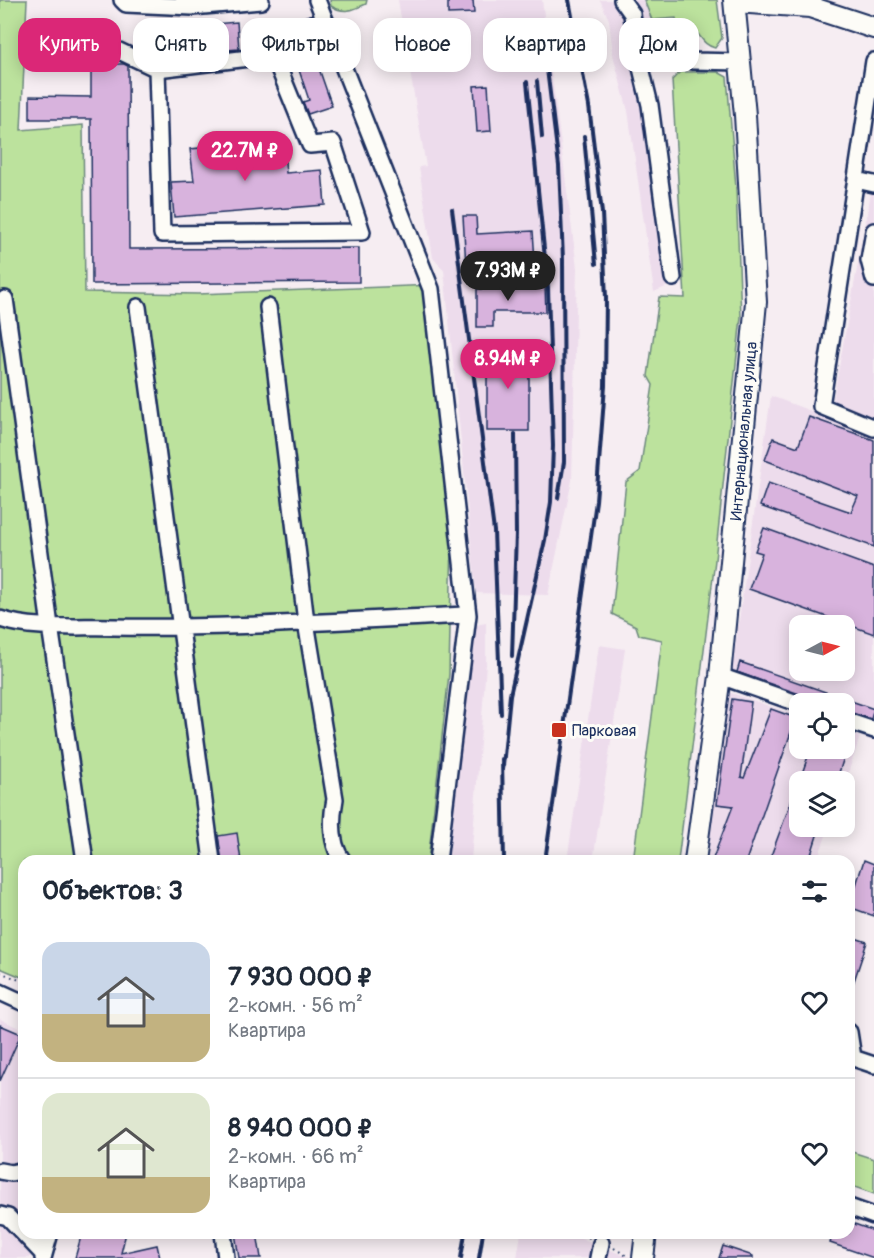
<!DOCTYPE html>
<html lang="ru">
<head>
<meta charset="utf-8">
<style>
	:root { --surface:#fff; --page:#f6f6f7; --text:#1f2937; --muted:#747a83; --line:#e0e1e3; --accent:#db2777 }
	body { margin:0; font-family:Pangolin,sans-serif; background:var(--page); color:var(--text); height:100vh; display:flex; flex-direction:column; font-size:22px; white-space:nowrap }
	* { box-sizing:border-box; margin:0 }
	p { font-size:20px; color:var(--muted) }
	.icon { flex:none; width:33px; height:33px; fill:none; stroke:currentColor; stroke-width:2; stroke-linecap:round; stroke-linejoin:round }
	.map { position:relative; flex:1; overflow:hidden }
	.side { position:absolute; left:18px; top:855px; width:837px; height:384px; display:flex; flex-direction:column; background:var(--surface); border-radius:18px; box-shadow:0 3px 15px #0003 }
	.side>* { flex:none }
	.banner { position:absolute; left:18px; top:18px; width:838px; height:54px; display:flex; gap:12px }
	.needle { width:39px; rotate:83deg }
	.fabs { position:absolute; left:789px; top:615px; display:grid; gap:12px }
	.fabs a { display:grid; place-items:center; width:66px; height:66px; border-radius:12px; background:var(--surface); box-shadow:0 3px 15px #0003; font-size:30px }
	.price { position:absolute; translate:-50% -51px; padding:0 14px; border-radius:21px; background:var(--accent); color:#fff; font-size:20px; line-height:39px; filter:drop-shadow(0 2px 3px #0008) }
	.price::after { content:''; position:absolute; left:50%; top:36px; width:18px; height:14px; margin-left:-9px; background:inherit; clip-path:polygon(0 0,100% 0,50% 100%) }
	.price.current { background:#222; color:#fff }
	ul { padding:0; list-style:none }
	li { display:flex; align-items:center; gap:18px; height:150px; padding:0 24px }
	li+li { border-top:2px solid var(--line) }
	li span { display:grid; place-items:center; flex:none; width:168px; height:120px; border-radius:18px; color:#555 }
	li>.icon { margin-inline-start:auto }
	span .icon { width:72px; height:72px; fill:#fffc; stroke-width:1 }
	li b { font-size:26px }
	h2 { display:flex; justify-content:space-between; align-items:center; height:72px; padding:0 24px; font-size:26px }
	.pill { padding:0 21px; border-radius:18px; background:var(--surface); box-shadow:0 3px 15px #0003; font-size:21px; line-height:54px }
	.pill.current { background:var(--accent); color:#fff }
	.map>svg:first-child { display:block }
	.built { fill:#eddcec; fill-rule:evenodd }
	.green { fill:#bce29d; stroke:#6c887e; stroke-width:1.5 }
	.building { fill:#d8b3dd; stroke:#1b2f5e; stroke-width:1.5 }
	.lines { fill:none; stroke-linecap:round; stroke-linejoin:round }
	.minor-casing { stroke:#1b2f5e; stroke-width:20 }
	.major-casing { stroke:#1b2f5e; stroke-width:24 }
	.path { stroke:#1b2f5e; stroke-width:2; stroke-dasharray:1.5 4.5; stroke-linecap:butt }
	.minor { stroke:#fdfcf7; stroke-width:15 }
	.major { stroke:#fdfcf7; stroke-width:20 }
	.rail { stroke:#1b2f5e; stroke-width:4 }
	.poi-dot { fill:#c8321e; stroke:#fdfcf7; stroke-width:2 }
	.labels { text-anchor:middle; stroke-width:6; stroke-linejoin:round; paint-order:stroke }
	.street-label { font-size:16px; fill:#1b2f5e; stroke:#fdfcf7 }
	.poi-label { font-size:16px; fill:#1b2f5e; stroke:#fdfcf7; text-anchor:start }
</style>
</head>
<body>
<div class="map">
<svg width="874" height="1258" viewBox="0 0 874 1258">
	<rect width="100%" height="100%" fill="#f6edf2"/>
	<filter id="ink" filterUnits="userSpaceOnUse"><feTurbulence type="fractalNoise" baseFrequency=".0167" numOctaves="2"/><feDisplacementMap in="SourceGraphic" scale="12" xChannelSelector="R" yChannelSelector="G"/><feConvolveMatrix kernelMatrix="1 2 1 2 8 2 1 2 1" color-interpolation-filters="sRGB"/></filter>
	<g filter="url(#ink)">
		<path class="built" d="M 398,0 L 542,0 L 577,268 L 572,480 L 548,595 L 476,593 L 444,270 L 433,258 L 419,167 L 426,166 Z
			M 600,0 L 644,0 L 652,20 L 676,18 L 678,53 L 647,60 L 657,96 L 680,281 L 654,292 L 628,111 L 613,55 L 609,20 Z
			M 874,176 L 874,421 L 832,405 Z
			M 771,396 L 874,435 L 874,723 L 845,716 L 844,704 L 808,703 L 731,676 ZM 800,626 L 844,626 L 844,670 L 800,670 Z
			M 486,623 L 486,664 L 471,861 L 437,861 L 465,627 Z
			M 599,645 L 625,649 L 593,861 L 567,861 Z
			M 728,692 L 799,716 L 800,748 L 844,748 L 845,732 L 860,737 L 845,782 L 800,782 L 800,826 L 829,827 L 817,861 L 706,861 Z
			M 0,1019 L 21,1029 L 24,1035 L 24,1233 L 36,1233 L 30,1258 L 0,1258 Z
			M 521,1233 L 569,1233 L 630,1258 L 517,1258 Z"/>
		<path class="green" d="M 0,0 L 27,0 L 21,130 L 83,125 L 85,292 L 198,294 L 435,285 L 453,490 L 449,674 L 428,861 L 24,861 L 24,978 L 0,968 Z
			M 330,0 L 367,0 L 366,4 C 353,10 344,14 331,6 Z
			M 644,0 L 717,0 L 722,38 L 715,48 C 696,43 704,26 677,26 L 676,18 L 652,20 Z
			M 680,72 L 718,72 L 727,77 L 736,188 L 741,317 L 715,560 L 678,861 L 633,861 L 662,640 L 639,635 L 636,626 L 612,614 L 626,482 L 640,471 L 653,385 L 648,376 L 659,297 L 685,298 L 672,80 Z
			M 849,1151 L 874,1159 L 874,1194 L 849,1185 Z"/>
		<path class="building" d="M 448,0 L 473,0 L 474,13 L 448,14 Z
			M 30,22 L 74,23 L 74,50 L 30,49 Z
			M 237,22 L 239,49 L 152,56 L 146,53 L 144,30 Z
			M 308,37 L 332,106 L 308,114 L 303,102 L 309,100 L 290,43 Z
			M 91,64 L 124,64 L 128,66 L 129,249 L 359,248 L 359,282 L 92,284 L 91,119 L 30,119 L 30,96 L 91,97 Z
			M 488,85 L 491,131 L 477,132 L 474,86 Z
			M 283,140 L 286,173 L 322,170 L 325,205 L 174,217 L 171,182 L 194,181 L 190,149 Z
			M 463,216 L 476,216 L 477,234 L 533,231 L 535,261 L 466,266 Z
			M 499,287 L 545,287 L 546,312 L 493,312 L 493,327 L 477,327 L 477,289 L 499,289 Z
			M 487,350 L 529,350 L 529,431 L 487,431 Z
			M 809,417 L 874,440 L 874,547 L 760,506 L 768,483 L 851,512 L 858,496 L 765,460 L 773,438 L 798,447 Z
			M 764,528 L 874,568 L 874,634 L 749,589 L 762,553 L 755,551 Z
			M 740,662 L 874,709 L 871,719 L 844,711 L 844,704 L 823,704 L 737,672 Z
			M 732,699 L 751,702 L 741,777 L 744,778 L 771,709 L 796,718 L 746,861 L 712,861 L 733,806 L 717,804 Z
			M 811,748 L 847,748 L 836,782 L 799,782 Z
			M 798,783 L 800,826 L 820,826 L 809,861 L 769,861 Z
			M 237,833 L 241,861 L 222,861 L 218,836 Z
			M 864,860 L 874,864 L 874,916 L 849,907 Z
			M 849,936 L 867,942 L 851,990 L 849,990 Z
			M 0,1025 L 21,1034 L 0,1081 Z
			M 849,1222 L 874,1231 L 874,1258 L 830,1243 L 833,1233 L 849,1233 Z
			M 82,1233 L 126,1233 L 121,1253 L 157,1245 L 160,1258 L 75,1258 Z
			M 235,1233 L 257,1233 L 261,1258 L 239,1258 Z
			M 723,1246 L 753,1256 L 753,1258 L 719,1258 Z"/>
		<g class="lines">
			<defs>
				<path id="minor" d="M 122,0 L 126,4 L 192,7 L 261,1
					M 317,0 L 431,289 L 468,615 L 438,861
					M 622,0 L 632,14 L 636,47 L 650,105 L 673,278
					M 636,47 L 660,48 L 693,61 L 741,62
					M 115,49 L 157,69 L 249,58 L 286,32 L 325,20
					M 874,61 L 821,406 L 874,428
					M 157,69 L 162,234 L 362,232 L 333,143 L 310,145 L 269,44
					M 856,180 L 874,184
					M 874,231 L 869,260 L 874,279
					M 5,299 L 50,626 L 85,861
					M 138,307 L 212,861
					M 268,307 L 306,622 L 335,799 C 331,820 330,844 343,861
					M 0,619 C 33,630 78,626 113,627 C 232,629 350,620 468,615
					M 720,676 L 800,704
					M 844,720 L 874,730
					M 0,992 L 24,1003
					M 849,1032 L 853,1058 L 874,1065
					M 0,1171 L 11,1173 L 24,1170
					M 849,1207 L 874,1216
					M 0,1215 L 8,1217 L 44,1255
					M 223,1233 L 226,1258
					M 43,1258 L 50,1233
					M 598,1258 L 601,1243"/>
				<path id="major" d="M 735,2 L 810,7 L 874,28
					M 695,861 L 720,676 L 756,302 L 745,115 L 734,0
					M 643,1258 L 646,1233"/>
			</defs>
			<use href="#minor" class="minor-casing"/>
			<use href="#major" class="major-casing"/>
			<path class="path" d="M 0,972 L 24,982
				M 577,1233 L 590,1238
				M 614,1248 L 627,1256"/>
			<use href="#minor" class="minor"/>
			<use href="#major" class="major"/>
			<path class="rail" d="M 545,53 L 559,166 L 563,260 L 564,462 L 558,498
				M 537,81 L 542,137
				M 584,136 L 596,264
				M 452,209 L 494,531 L 501,714
				M 512,656 L 516,533 L 515,434
				M 502,759 L 504,861
				M 503,766 L 510,695 L 545,540 L 551,502 L 553,446 L 548,288 L 527,82
				M 545,861 L 596,501 L 605,386 L 606,298 L 602,213 L 589,106 L 569,0
				M 461,1258 L 465,1233
				M 479,1258 L 483,1233"/>
		</g>
	</g>
	<rect class="poi-dot" x="551" y="722" width="16" height="16" rx="3"/>
	<g class="labels">
		<g class="street-label">
			<text transform="translate(743 431) rotate(-85)" y="6">Интернациональная улица</text>
		</g>
		<g class="poi-label">
			<text x="572" y="736">Парковая</text>
		</g>
	</g>
</svg>
<div class="fabs">
<a><svg class="needle" viewBox="-14 -14 28 28"><path d="M0-13l5 13h-10z" fill="#e53935"/><path d="M0 13l5-13h-10z" fill="#747a83"/></svg></a>
<a><svg class="icon" aria-label="locate" viewBox="0 0 24 24"><circle cx="12" cy="12" r="6"/><path d="M12 2v4M12 18v4M2 12h4M18 12h4"/></svg></a>
<a><svg class="icon" aria-label="layers" viewBox="0 0 24 24"><path d="M12 4l9 5-9 5-9-5zM3 14l9 5 9-5"/></svg></a>
</div>
<b class="price" style="left:245px;top:182px">22.7M ₽</b>
<b class="price current" style="left:508px;top:302px">7.93M ₽</b>
<b class="price" style="left:508px;top:390px">8.94M ₽</b>
<div class="banner">
<a class="pill current">Купить</a>
<a class="pill">Снять</a>
<a class="pill">Фильтры</a>
<a class="pill">Новое</a>
<a class="pill">Квартира</a>
<a class="pill">Дом</a>
</div>
<section class="side">
<h2>Объектов: 3<svg class="icon" aria-label="filters" viewBox="0 0 24 24"><path d="M4 7h16M4 17h16"/><circle cx="9" cy="7" r="2"/><circle cx="15" cy="17" r="2"/></svg></h2>
<ul>
<li><span style="background:linear-gradient(#c9d6e8 60%,#c2b280 0)"><svg class="icon" aria-label="home" viewBox="0 0 24 24"><path d="M3 11l9-7 9 7M6 9v11h12V9"/></svg></span><div><b>7 930 000 ₽</b><p>2-комн. · 56 m²</p><p>Квартира</p></div><svg class="icon" aria-label="heart" viewBox="0 0 24 24"><path d="M12 20l-8-8c-3-5 5-10 8-4 3-6 11-1 8 4z"/></svg></li>
<li><span style="background:linear-gradient(#dfe7d0 70%,#c2b280 0)"><svg class="icon" aria-label="home" viewBox="0 0 24 24"><path d="M3 11l9-7 9 7M6 9v11h12V9"/></svg></span><div><b>8 940 000 ₽</b><p>2-комн. · 66 m²</p><p>Квартира</p></div><svg class="icon" aria-label="heart" viewBox="0 0 24 24"><path d="M12 20l-8-8c-3-5 5-10 8-4 3-6 11-1 8 4z"/></svg></li>
</ul>
</section>
</div>
</body>
</html>
